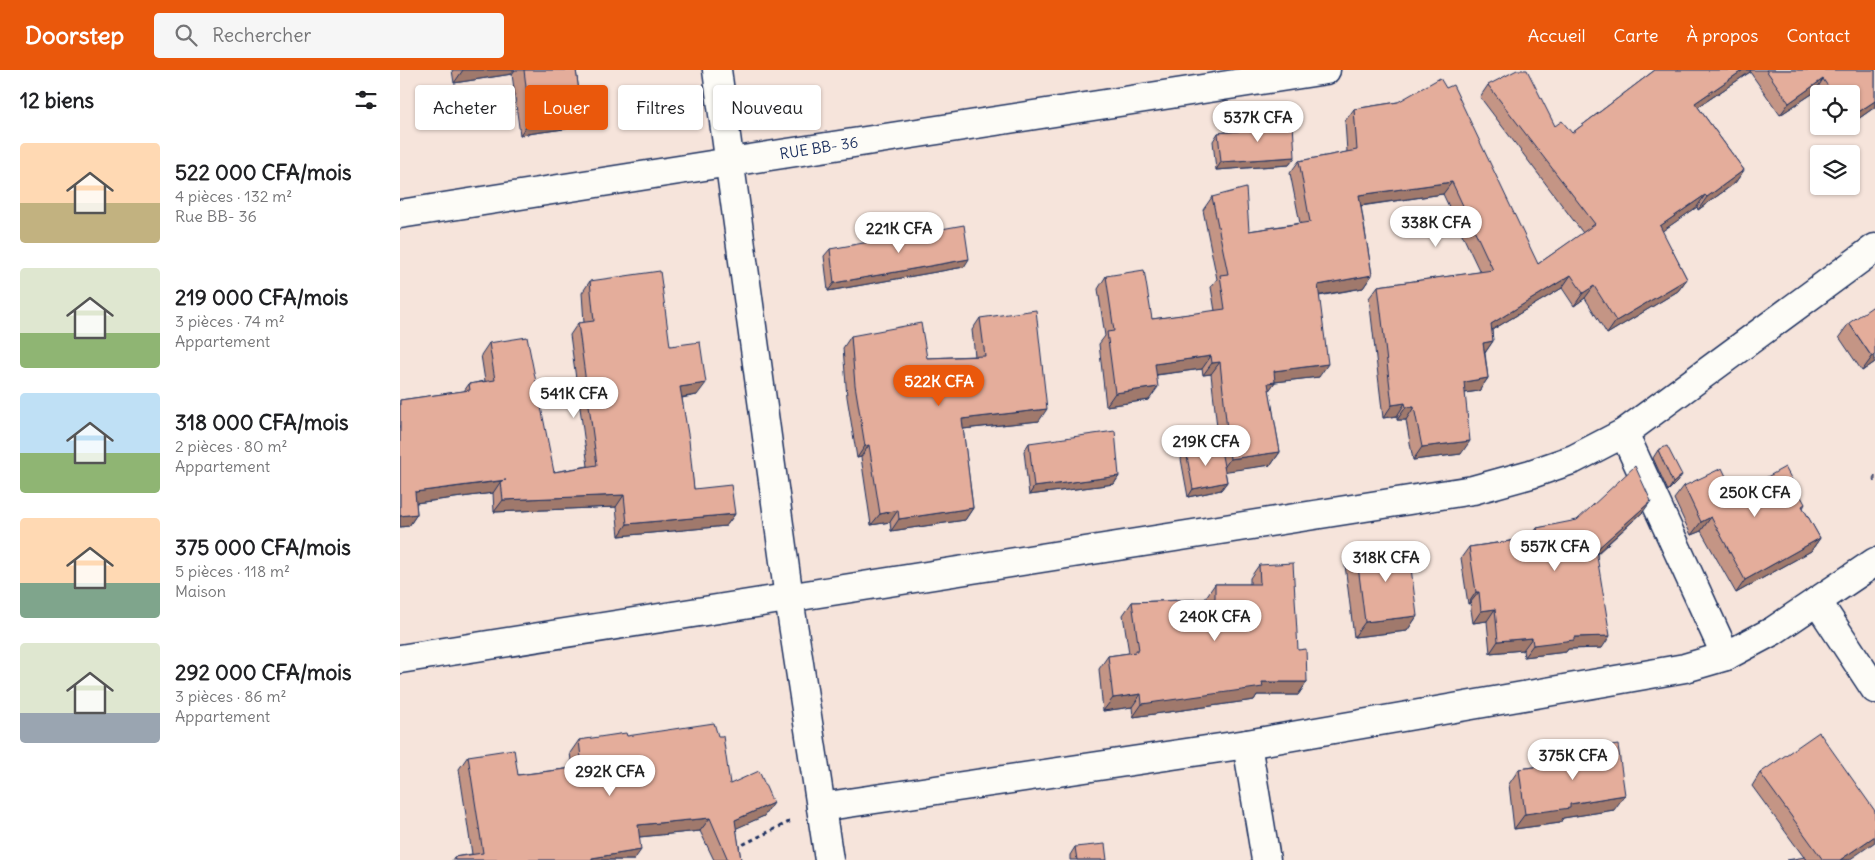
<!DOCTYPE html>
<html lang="fr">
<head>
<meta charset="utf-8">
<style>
	:root { --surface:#fff; --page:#f6f6f6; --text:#202124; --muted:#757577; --accent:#ea580c }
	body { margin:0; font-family:Delius,sans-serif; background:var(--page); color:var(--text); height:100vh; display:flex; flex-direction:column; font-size:19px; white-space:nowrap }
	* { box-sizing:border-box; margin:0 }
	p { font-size:16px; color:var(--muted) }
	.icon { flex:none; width:28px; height:28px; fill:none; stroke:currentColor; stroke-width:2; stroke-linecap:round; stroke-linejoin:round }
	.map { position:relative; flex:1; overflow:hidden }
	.drawer { display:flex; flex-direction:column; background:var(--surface); width:400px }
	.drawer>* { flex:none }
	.guide { position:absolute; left:15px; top:15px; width:475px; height:45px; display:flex; gap:10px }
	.controls { position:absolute; left:1410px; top:15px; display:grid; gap:10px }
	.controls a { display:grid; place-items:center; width:50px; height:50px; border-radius:5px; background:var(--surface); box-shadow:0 1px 4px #0004; font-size:25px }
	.price { position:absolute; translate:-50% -42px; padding:0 11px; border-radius:18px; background:#fff; color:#222; font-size:16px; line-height:32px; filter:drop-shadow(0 1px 2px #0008) }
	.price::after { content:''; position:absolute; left:50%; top:30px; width:15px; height:11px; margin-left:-8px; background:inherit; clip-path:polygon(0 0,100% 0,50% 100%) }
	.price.active { background:var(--accent); color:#fff }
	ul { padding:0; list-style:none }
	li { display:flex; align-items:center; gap:15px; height:125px; padding:0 20px }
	li span { display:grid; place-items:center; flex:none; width:140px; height:100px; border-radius:5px; color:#555 }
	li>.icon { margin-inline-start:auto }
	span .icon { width:60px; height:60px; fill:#fffc; stroke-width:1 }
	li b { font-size:21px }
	h2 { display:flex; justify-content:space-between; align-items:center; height:60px; padding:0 20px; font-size:21px }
	.tag { padding:0 18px; border-radius:5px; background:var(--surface); box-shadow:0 1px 4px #0004; font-size:18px; line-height:45px }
	.tag.active { background:var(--accent); color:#fff }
	header { display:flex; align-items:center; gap:30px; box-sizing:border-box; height:70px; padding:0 25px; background:var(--accent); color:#fff }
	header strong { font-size:24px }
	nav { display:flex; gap:28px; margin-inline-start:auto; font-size:18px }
	.search { width:350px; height:45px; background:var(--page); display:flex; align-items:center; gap:12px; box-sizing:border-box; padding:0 18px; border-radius:5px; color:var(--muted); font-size:19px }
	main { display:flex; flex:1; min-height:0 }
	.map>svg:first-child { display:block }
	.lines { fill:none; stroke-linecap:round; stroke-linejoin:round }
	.minor-casing { stroke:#1b2f5e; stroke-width:31 }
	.path { stroke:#1b2f5e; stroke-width:3; stroke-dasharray:4 4; stroke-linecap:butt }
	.minor { stroke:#fdfcf7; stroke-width:28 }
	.wall { fill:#c49585; stroke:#1b2f5e }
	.shaded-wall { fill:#a0796c; stroke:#1b2f5e }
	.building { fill:#e4ad9b; stroke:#1b2f5e }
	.labels { text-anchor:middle; stroke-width:4; stroke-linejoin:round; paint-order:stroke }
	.street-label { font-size:15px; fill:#1b2f5e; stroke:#fdfcf7 }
</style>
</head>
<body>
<header>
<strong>Doorstep</strong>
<div class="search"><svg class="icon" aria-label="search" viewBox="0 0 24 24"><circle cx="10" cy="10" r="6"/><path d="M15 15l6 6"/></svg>Rechercher</div>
<nav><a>Accueil</a><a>Carte</a><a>À propos</a><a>Contact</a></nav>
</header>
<main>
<section class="drawer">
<h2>12 biens<svg class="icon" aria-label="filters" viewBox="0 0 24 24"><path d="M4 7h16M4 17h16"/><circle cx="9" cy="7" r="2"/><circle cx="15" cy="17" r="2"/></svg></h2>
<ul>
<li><span style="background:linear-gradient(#ffd9b3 60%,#c2b280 0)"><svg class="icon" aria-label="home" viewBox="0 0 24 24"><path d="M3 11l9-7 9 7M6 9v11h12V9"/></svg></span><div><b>522 000 CFA/mois</b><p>4 pièces · 132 m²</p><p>Rue BB- 36</p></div></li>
<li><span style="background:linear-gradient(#dfe7d0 65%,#8fb573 0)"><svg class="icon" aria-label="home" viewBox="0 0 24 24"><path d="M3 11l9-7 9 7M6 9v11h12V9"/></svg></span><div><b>219 000 CFA/mois</b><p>3 pièces · 74 m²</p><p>Appartement</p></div></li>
<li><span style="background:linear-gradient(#bfe0f5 60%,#8fb573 0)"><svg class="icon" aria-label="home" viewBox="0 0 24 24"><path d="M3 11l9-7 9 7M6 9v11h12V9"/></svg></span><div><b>318 000 CFA/mois</b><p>2 pièces · 80 m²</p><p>Appartement</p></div></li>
<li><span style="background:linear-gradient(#ffd9b3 65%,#7fa58c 0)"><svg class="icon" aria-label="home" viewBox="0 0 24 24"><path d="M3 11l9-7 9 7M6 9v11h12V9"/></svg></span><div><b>375 000 CFA/mois</b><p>5 pièces · 118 m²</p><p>Maison</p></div></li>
<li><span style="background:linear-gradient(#dfe7d0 70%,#9aa5b1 0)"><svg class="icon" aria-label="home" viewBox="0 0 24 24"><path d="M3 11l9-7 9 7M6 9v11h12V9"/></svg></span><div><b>292 000 CFA/mois</b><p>3 pièces · 86 m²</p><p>Appartement</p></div></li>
</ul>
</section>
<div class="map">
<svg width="1475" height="790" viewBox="0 0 1475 790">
	<rect width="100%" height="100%" fill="#f6e4db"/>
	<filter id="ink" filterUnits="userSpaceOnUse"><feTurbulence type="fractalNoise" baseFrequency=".02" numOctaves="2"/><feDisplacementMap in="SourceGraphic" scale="10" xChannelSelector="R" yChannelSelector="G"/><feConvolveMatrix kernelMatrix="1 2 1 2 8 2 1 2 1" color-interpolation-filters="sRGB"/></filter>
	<g filter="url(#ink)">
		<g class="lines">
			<defs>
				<g id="minor">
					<path d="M 317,0 L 389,528 L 429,790"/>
					<path id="s1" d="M 0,144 L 330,92 L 926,0"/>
					<path d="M 1224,363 L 1326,586"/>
					<path d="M 1417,531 L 1475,619"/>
					<path d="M 0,589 L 1073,420 L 1131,404 L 1174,389 L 1224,363 L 1475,178"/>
					<path d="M 847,674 L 866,790"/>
					<path d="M 421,737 L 847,674 L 1285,598 L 1326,586 L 1373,561 L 1475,492"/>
				</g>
			</defs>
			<use href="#minor" class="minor-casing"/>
			<path class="path" d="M 336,778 L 391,751"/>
			<use href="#minor" class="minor"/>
		</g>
		<path class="wall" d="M 52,0 L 176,0 L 182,43 L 171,58 L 120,65 L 112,4 L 54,13 Z
			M 1255,0 L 1475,0 L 1475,37 L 1451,54 L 1451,24 L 1419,24 L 1419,28 L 1415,22 L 1380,45 L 1350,2 L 1298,37 L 1344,100 L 1335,113 L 1298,140 L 1297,137 L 1262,161 L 1287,209 L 1278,221 L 1207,264 L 1185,228 L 1174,236 L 1162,218 L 1092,260 L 1093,271 L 1085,283 L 1088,308 L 1079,321 L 1065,323 L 1061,384 L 1013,390 L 1006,350 L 997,350 L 997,346 L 983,348 L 969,228 L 978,216 L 1080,202 L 1043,124 L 961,136 L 972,205 L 963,218 L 919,226 L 919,307 L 875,312 L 869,320 L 880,382 L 871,395 L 825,401 L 827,412 L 821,420 L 788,427 L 781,389 L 786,381 L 819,375 L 811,304 L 803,305 L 802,299 L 757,305 L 749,330 L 706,336 L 699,274 L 705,266 L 698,219 L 706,206 L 752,249 L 815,241 L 811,217 L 817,209 L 803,140 L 812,127 L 849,161 L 900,153 L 890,103 L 899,91 L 947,82 L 945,51 L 954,39 L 998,32 L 1138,194 L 1183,163 L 1080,27 L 1088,15 L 1155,56 L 1172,63 Z
			M 1438,56 L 1448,56 L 1441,61 Z
			M 839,58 L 895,87 L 889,95 L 816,100 L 813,71 L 818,63 L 837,61 Z
			M 430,179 L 564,197 L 428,221 L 424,186 Z
			M 190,211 L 270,276 L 297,325 L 282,328 L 294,419 L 335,444 L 326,456 L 219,466 L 216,437 L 94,442 L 93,423 L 16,433 L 17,444 L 9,456 L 0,457 L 0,330 L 64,321 L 69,314 L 85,311 L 81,285 L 89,273 L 154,402 L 188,396 L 170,265 L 178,253 L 184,253 L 182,223 Z
			M 580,248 L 639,351 L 563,359 L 573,438 L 565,450 L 491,461 L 490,452 L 471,455 L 461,387 L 457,388 L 447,327 L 443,278 L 451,266 L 527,288 L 575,286 L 572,260 Z
			M 1449,253 L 1475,292 L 1462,301 L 1439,267 Z
			M 629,373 L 719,406 L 714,414 L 629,425 L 624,381 Z
			M 1258,380 L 1277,412 L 1268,421 L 1253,388 Z
			M 1475,405 L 1475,412 L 1473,408 Z
			M 1284,416 L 1335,425 L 1405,434 L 1403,438 L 1420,468 L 1411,481 L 1336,523 L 1301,461 L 1291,465 L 1274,429 Z
			M 1243,442 L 1197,484 L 1202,578 L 1168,579 L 1166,582 L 1124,587 L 1123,580 L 1090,583 L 1087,551 L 1073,553 L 1070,533 L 1068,534 L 1061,488 L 1069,477 L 1130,468 L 1137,458 Z
			M 956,480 L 1017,546 L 1007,561 L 954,567 L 945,495 Z
			M 859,495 L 898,580 L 907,612 L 898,625 L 857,625 L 854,630 L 733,647 L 732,637 L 703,641 L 699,599 L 708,586 L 729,583 L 723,545 L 732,532 L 806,529 L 806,527 L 815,514 L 850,514 L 850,508 Z
			M 227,666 L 330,714 L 364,746 L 336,758 L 341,790 L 314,790 L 300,761 L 239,767 L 234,790 L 52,790 L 54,787 L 72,784 L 59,699 L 68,686 L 118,705 L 172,698 L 170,683 L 179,670 Z
			M 1180,681 L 1214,740 L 1163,748 L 1160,753 L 1114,759 L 1109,714 L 1119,699 L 1172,692 Z
			M 1360,703 L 1449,790 L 1406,790 L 1352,716 Z
			M 675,777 L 707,790 L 670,790 L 670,785 Z"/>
		<path class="shaded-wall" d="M 63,0 L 115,0 L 112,4 L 54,13 Z
			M 1343,0 L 1351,0 L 1350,2 L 1286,45 L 1295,33 Z
			M 1423,9 L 1415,22 L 1380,45 L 1389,33 Z
			M 1475,31 L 1475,37 L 1451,54 L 1451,47 Z
			M 182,43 L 171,58 L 120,65 L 130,50 Z
			M 1444,56 L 1448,56 L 1441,61 Z
			M 895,87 L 889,95 L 816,100 L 821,92 Z
			M 1344,100 L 1335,113 L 1298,140 L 1307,127 Z
			M 1052,112 L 1043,124 L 951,137 L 959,125 Z
			M 1305,125 L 1297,137 L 1251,169 L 1260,156 Z
			M 569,189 L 564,197 L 428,221 L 434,213 Z
			M 972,205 L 963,218 L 909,227 L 918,215 Z
			M 1171,205 L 1162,218 L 1082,266 L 1091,254 Z
			M 1287,209 L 1278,221 L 1207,264 L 1216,251 Z
			M 1194,216 L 1185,228 L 1174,236 L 1183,223 Z
			M 1093,271 L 1084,284 L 1083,273 Z
			M 1475,285 L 1475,292 L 1462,301 L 1472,287 Z
			M 811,286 L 802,299 L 747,306 L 755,294 Z
			M 820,292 L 811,304 L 803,305 L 812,293 Z
			M 928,294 L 919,307 L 875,312 L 866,325 L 859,325 L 874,301 Z
			M 1088,308 L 1079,321 L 1056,324 L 1064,312 Z
			M 306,313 L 297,325 L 271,329 L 280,317 Z
			M 758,317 L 749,330 L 706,336 L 715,323 Z
			M 1005,333 L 997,346 L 983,348 L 992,335 Z
			M 1006,337 L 1014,337 L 1006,350 L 997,350 Z
			M 647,339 L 639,351 L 553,360 L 562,349 Z
			M 1070,371 L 1061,384 L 1013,390 L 1022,377 Z
			M 469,375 L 461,387 L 457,388 L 465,376 Z
			M 880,382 L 871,395 L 821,402 L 830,389 Z
			M 1282,405 L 1277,412 L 1268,421 L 1273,413 Z
			M 719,406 L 714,414 L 629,425 L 634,417 Z
			M 101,411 L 93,423 L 7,434 L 15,422 Z
			M 827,412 L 821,420 L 788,427 L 793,419 Z
			M 224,425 L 216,437 L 94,442 L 103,430 Z
			M 1251,431 L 1243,442 L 1188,491 L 1196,480 Z
			M 573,438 L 565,450 L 491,461 L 499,449 Z
			M 498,440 L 490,452 L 471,455 L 480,444 Z
			M 17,444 L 9,456 L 0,457 L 0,446 Z
			M 335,444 L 326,456 L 219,466 L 227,454 Z
			M 1311,447 L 1301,461 L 1291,465 L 1301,452 Z
			M 1420,468 L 1411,481 L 1336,523 L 1345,510 Z
			M 1076,522 L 1079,522 L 1070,533 L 1068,534 Z
			M 1095,539 L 1087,551 L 1073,553 L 1081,541 Z
			M 1017,546 L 1007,561 L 954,567 L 965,552 Z
			M 1210,566 L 1202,578 L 1168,579 L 1166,582 L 1124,587 L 1133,575 L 1174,567 Z
			M 1132,568 L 1123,580 L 1090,583 L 1098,571 Z
			M 862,612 L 907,612 L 898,625 L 857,625 L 854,630 L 733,647 L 742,634 Z
			M 741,624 L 732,637 L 703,641 L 713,628 Z
			M 1225,725 L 1214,740 L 1163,748 L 1160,753 L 1114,759 L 1125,744 L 1170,734 Z
			M 373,733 L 364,746 L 326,763 L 335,750 Z
			M 310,748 L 300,761 L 229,768 L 238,755 Z
			M 1475,766 L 1475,772 L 1449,790 L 1440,790 Z
			M 241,780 L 234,790 L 191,790 L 192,788 Z"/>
		<path class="building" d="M 124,0 L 176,0 L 182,43 L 130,50 Z
			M 1117,0 L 1127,0 L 1155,56 L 1162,51 L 1172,63 L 1255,0 L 1343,0 L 1295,33 L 1344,100 L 1307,127 L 1305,125 L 1260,156 L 1287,209 L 1216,251 L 1194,216 L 1183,223 L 1171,205 L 1091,254 L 1093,271 L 1083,273 L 1088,308 L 1064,312 L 1070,371 L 1022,377 L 1014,337 L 1006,337 L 1005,333 L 992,335 L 978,216 L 1093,200 L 1052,112 L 959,125 L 972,205 L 918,215 L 928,294 L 874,301 L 875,312 L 868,313 L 880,382 L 830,389 L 820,292 L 812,293 L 811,286 L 755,294 L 758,317 L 715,323 L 707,262 L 714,261 L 706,206 L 744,200 L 752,249 L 825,239 L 820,205 L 828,204 L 812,127 L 846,118 L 849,161 L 910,152 L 899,91 L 957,80 L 954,39 L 998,32 L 1040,8 L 1046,18 L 1053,15 L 1138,194 L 1195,154 L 1088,15 Z
			M 1366,0 L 1475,0 L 1475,31 L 1451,47 L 1451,24 L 1433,24 L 1423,9 L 1389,33 Z
			M 893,54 L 895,87 L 821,92 L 818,63 L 839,61 L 839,58 Z
			M 564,155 L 569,189 L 434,213 L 430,179 Z
			M 260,201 L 270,276 L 300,272 L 306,313 L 280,317 L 289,370 L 294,419 L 331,415 L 335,444 L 227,454 L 224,425 L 103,430 L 101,411 L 106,410 L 15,422 L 17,444 L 0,446 L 0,330 L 70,320 L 69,314 L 95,310 L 89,273 L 127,267 L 154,402 L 197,395 L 178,253 L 194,251 L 190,211 Z
			M 1475,235 L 1475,285 L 1472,287 L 1449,253 Z
			M 636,240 L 647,339 L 562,349 L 573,438 L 499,449 L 498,440 L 480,444 L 469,375 L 465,376 L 455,315 L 451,266 L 521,253 L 527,288 L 585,286 L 580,248 Z
			M 715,361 L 719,406 L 634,417 L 629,373 Z
			M 820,375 L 827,412 L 793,419 L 786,381 Z
			M 1267,376 L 1282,405 L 1273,413 L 1258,380 Z
			M 1235,396 L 1251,431 L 1196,480 L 1210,566 L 1174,567 L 1174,570 L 1133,575 L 1132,568 L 1098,571 L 1095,539 L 1081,541 L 1079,522 L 1076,522 L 1069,477 L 1139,467 L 1137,458 L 1177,450 Z
			M 1385,397 L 1405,434 L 1402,436 L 1420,468 L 1345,510 L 1311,447 L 1301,452 L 1284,416 L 1322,398 L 1335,425 Z
			M 1008,474 L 1017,546 L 965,552 L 956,480 Z
			M 893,493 L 898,580 L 906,579 L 907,612 L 862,612 L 863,617 L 742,634 L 741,624 L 713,628 L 708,586 L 736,582 L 736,580 L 739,580 L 732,532 L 815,529 L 815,514 L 860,514 L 859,495 Z
			M 314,653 L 318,666 L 323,666 L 330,714 L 359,701 L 373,733 L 335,750 L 341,790 L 328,790 L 310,748 L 238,755 L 241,780 L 192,788 L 192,790 L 55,790 L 54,787 L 83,783 L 68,686 L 114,679 L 118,705 L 182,697 L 179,670 L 226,663 L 227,666 Z
			M 1419,662 L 1475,741 L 1475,766 L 1440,790 L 1423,790 L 1360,703 Z
			M 1218,675 L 1225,725 L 1170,734 L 1170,738 L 1125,744 L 1119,699 L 1181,691 L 1180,681 Z
			M 705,774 L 707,790 L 677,790 L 675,777 Z
			M 1405,787 L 1405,790 L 1387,790 Z"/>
	</g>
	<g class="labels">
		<g class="street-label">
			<text dy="5" stroke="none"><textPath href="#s1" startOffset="424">RUE BB- 36</textPath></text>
		</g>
	</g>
</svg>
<div class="controls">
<a><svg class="icon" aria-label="locate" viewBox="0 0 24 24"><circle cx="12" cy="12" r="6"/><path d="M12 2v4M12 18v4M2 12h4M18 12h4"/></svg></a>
<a><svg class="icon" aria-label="layers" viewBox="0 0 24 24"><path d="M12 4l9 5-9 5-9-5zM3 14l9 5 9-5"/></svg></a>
</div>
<b class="price" style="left:858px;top:73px">537K CFA</b>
<b class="price" style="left:1036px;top:178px">338K CFA</b>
<b class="price" style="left:499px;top:184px">221K CFA</b>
<b class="price active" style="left:539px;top:337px">522K CFA</b>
<b class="price" style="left:174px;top:349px">541K CFA</b>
<b class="price" style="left:806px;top:397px">219K CFA</b>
<b class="price" style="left:1355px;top:448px">250K CFA</b>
<b class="price" style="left:1155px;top:502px">557K CFA</b>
<b class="price" style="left:986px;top:513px">318K CFA</b>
<b class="price" style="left:815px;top:572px">240K CFA</b>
<b class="price" style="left:1173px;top:711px">375K CFA</b>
<b class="price" style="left:210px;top:727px">292K CFA</b>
<div class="guide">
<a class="tag">Acheter</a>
<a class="tag active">Louer</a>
<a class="tag">Filtres</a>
<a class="tag">Nouveau</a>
</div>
</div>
</main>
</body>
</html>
